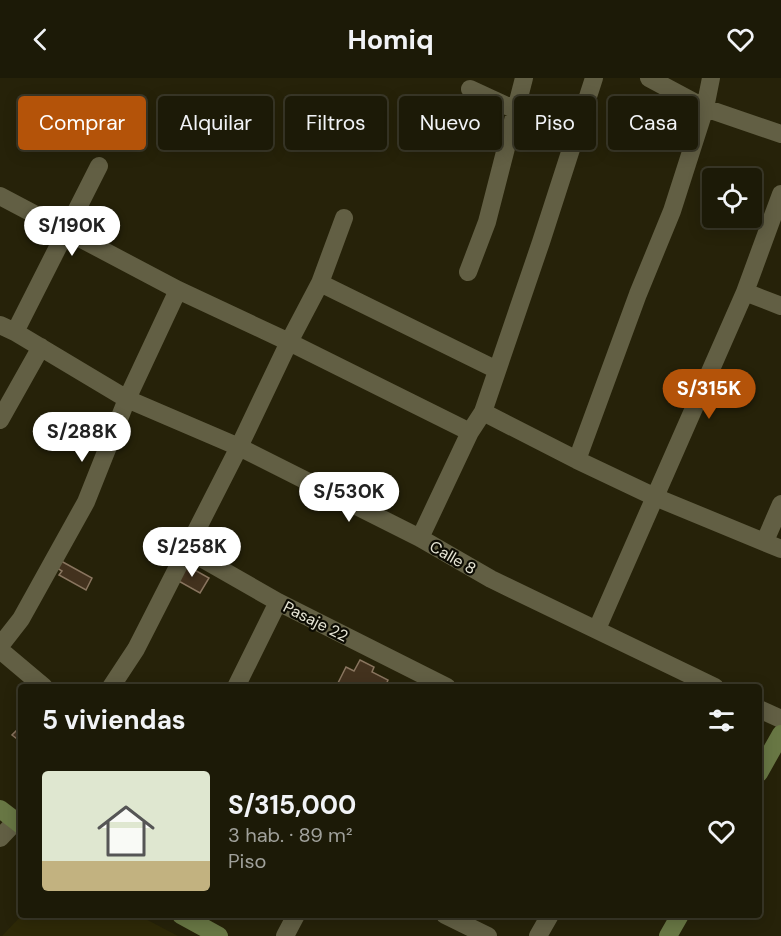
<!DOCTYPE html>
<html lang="es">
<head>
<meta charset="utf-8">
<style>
	:root { --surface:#1c1a07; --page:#252311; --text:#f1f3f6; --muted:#a0a19b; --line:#3a3828; --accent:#b45309 }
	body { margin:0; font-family:"DM Sans",sans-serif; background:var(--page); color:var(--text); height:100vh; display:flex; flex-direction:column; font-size:22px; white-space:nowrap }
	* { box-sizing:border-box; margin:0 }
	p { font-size:20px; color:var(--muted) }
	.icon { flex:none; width:33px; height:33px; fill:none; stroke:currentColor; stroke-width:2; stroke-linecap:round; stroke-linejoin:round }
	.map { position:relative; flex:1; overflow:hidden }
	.drawer { position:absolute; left:18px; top:606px; width:744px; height:234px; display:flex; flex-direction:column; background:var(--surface); border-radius:6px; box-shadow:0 3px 15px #0003,0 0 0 2px var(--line) }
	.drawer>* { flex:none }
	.top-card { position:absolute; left:18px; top:18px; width:746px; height:54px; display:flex; gap:12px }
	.controls { position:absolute; left:702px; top:90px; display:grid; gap:12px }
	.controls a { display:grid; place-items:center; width:60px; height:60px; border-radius:6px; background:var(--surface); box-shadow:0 3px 15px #0003,0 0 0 2px var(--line); font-size:30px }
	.price { position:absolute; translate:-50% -51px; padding:0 14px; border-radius:21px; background:#fff; color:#222; font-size:20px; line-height:39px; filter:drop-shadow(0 2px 3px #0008) }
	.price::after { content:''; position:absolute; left:50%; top:36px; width:18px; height:14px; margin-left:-9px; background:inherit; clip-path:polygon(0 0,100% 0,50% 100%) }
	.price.active { background:var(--accent); color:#fff }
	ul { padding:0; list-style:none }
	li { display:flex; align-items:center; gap:18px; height:150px; padding:0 24px }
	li+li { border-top:2px solid var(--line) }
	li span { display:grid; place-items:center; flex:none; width:168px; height:120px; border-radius:6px; color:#555 }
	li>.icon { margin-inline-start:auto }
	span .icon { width:72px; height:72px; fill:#fffc; stroke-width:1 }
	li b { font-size:26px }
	h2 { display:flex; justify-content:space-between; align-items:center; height:72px; padding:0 24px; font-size:26px }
	.pill { padding:0 21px; border-radius:6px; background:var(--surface); box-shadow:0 3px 15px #0003,0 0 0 2px var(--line); font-size:21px; line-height:54px }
	.pill.active { background:var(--accent); color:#fff }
	header { display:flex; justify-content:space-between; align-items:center; height:78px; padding:0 24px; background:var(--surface); font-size:27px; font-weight:700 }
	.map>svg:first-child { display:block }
	.built { fill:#2e2907 }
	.building { fill:#43321e; stroke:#89755f; stroke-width:1.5 }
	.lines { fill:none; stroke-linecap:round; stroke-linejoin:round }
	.street { stroke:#625f44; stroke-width:18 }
	.secondary { stroke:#687744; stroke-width:18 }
	.labels { text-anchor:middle; stroke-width:4.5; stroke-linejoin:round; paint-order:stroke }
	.street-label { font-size:16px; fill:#e6e5d5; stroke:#0d0c03 }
</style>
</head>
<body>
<header><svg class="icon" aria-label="back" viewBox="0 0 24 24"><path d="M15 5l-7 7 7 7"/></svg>Homiq<svg class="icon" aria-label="heart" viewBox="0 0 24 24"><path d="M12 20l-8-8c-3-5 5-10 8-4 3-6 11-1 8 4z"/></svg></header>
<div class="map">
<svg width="781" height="858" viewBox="0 0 781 858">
	<rect width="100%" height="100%" fill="#262209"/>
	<path class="built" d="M 22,837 L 138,837 L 178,858 L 2,858 Z"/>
	<path class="building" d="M 61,483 L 92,500 L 86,512 L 59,497 L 62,493 L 57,490 Z
		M 184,486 L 209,500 L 200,515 L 175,501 Z
		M 360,582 L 374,589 L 372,594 L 388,602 L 385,609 L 336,609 L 346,589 L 354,593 Z
		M 21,648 L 21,664 L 12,657 Z"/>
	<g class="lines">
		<path class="street" d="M 649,0 L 705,30 L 781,56
			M 470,11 L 575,59
			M 0,118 L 178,212 L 289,264 L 470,354
			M 468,194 L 487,144 L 524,0
			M 320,205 L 497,292
			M 745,214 L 781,228
			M 0,247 L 15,254 L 127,321 L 239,369 L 420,460 L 491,501 L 715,609
			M 15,254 L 99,88
			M 483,334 L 577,382 L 655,419 L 781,471
			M 0,342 L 41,269
			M 577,382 L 638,216 L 672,133 L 705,30 L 711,0
			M 420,460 L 470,354 L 483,334 L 541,164 L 594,0
			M 765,463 L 781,426
			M 187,472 L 278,524 L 447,609
			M 597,551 L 745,214 L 781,116
			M 0,568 L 21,541 L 86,424 L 127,321 L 178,212
			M 0,572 L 44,609
			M 111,609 L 136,571 L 239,369 L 289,264 L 320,205 L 344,140
			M 236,609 L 278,524
			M 759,631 L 781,641
			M 0,760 L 15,744
			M 445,837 L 488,858
			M 285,858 L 296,837
			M 538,858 L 550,837"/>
		<path class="secondary" d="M 759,695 L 781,656
			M 0,731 L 21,747
			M 181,837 L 219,858
			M 668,858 L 680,837"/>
	</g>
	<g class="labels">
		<g class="street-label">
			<text transform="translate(453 479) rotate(30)" y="6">Calle 8</text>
			<text transform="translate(316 543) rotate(27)" y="6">Pasaje 22</text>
		</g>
	</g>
</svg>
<div class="controls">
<a><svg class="icon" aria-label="locate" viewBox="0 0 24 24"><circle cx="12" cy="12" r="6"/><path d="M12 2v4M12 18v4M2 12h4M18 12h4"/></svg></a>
</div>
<b class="price" style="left:72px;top:179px">S/190K</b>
<b class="price active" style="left:709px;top:342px">S/315K</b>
<b class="price" style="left:82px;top:385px">S/288K</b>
<b class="price" style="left:349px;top:445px">S/530K</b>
<b class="price" style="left:192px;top:500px">S/258K</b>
<div class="top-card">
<a class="pill active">Comprar</a>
<a class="pill">Alquilar</a>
<a class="pill">Filtros</a>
<a class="pill">Nuevo</a>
<a class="pill">Piso</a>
<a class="pill">Casa</a>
</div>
<section class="drawer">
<h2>5 viviendas<svg class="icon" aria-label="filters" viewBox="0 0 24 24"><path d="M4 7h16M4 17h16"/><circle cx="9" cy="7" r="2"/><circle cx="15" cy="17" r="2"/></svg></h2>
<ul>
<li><span style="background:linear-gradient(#dfe7d0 75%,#c2b280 0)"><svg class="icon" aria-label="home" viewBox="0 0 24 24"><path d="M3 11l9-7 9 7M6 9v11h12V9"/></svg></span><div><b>S/315,000</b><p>3 hab. · 89 m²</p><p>Piso</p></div><svg class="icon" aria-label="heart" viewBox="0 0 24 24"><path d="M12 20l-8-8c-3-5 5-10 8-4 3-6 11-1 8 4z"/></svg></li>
</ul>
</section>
</div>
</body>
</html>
